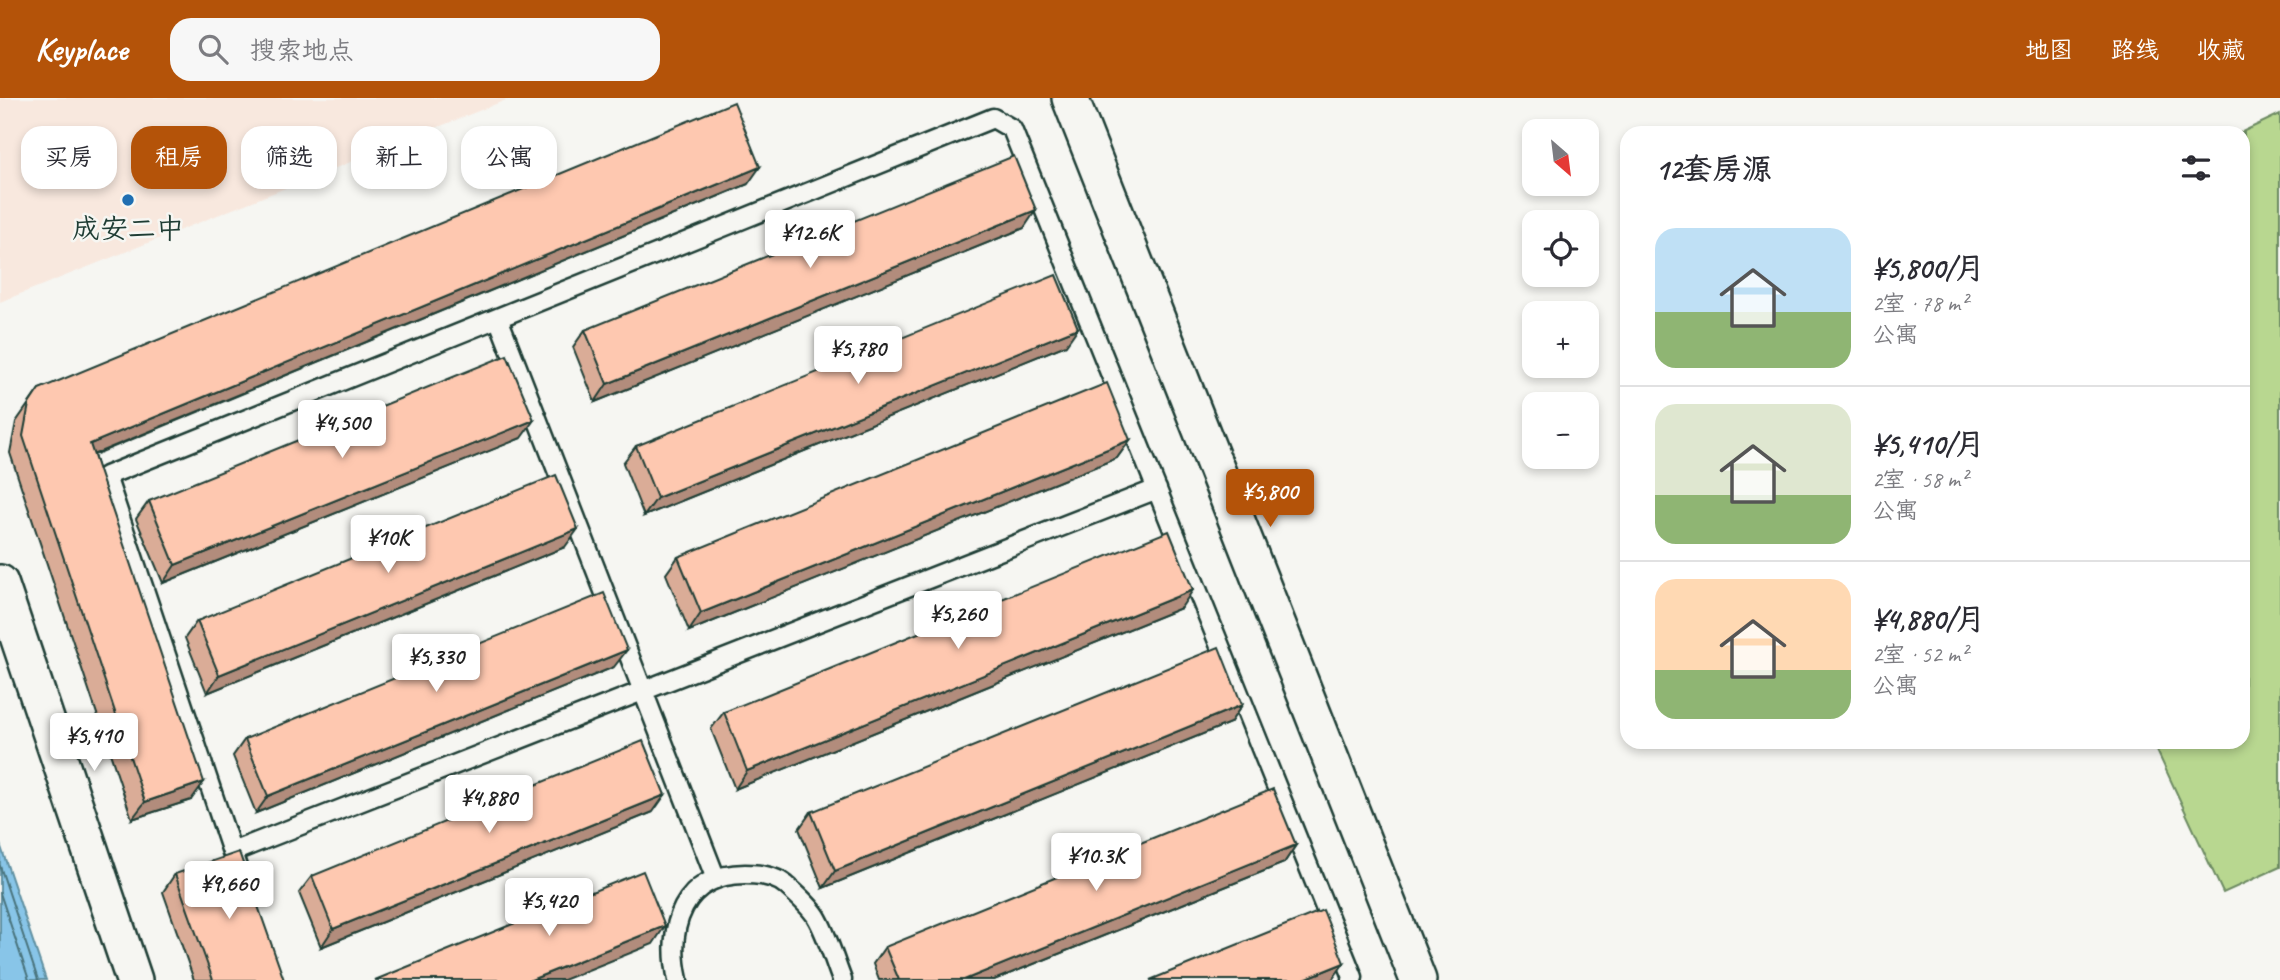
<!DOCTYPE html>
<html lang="zh">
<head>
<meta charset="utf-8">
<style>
	:root { --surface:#fff; --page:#f7f7f7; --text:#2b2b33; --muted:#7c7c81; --line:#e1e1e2; --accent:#b45309 }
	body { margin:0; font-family:Caveat,"LXGW WenKai TC",sans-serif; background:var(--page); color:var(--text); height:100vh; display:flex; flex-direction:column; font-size:26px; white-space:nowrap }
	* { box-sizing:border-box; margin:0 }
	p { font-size:23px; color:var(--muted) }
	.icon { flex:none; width:38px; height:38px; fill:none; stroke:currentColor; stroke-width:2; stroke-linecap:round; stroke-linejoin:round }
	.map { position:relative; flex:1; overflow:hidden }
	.sheet { position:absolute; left:1620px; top:28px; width:630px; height:623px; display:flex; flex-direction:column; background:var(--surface); border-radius:21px; box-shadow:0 4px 10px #0003 }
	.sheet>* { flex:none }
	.guide { position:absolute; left:21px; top:28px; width:665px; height:63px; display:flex; gap:14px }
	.needle { width:46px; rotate:152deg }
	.buttons { position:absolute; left:1522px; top:21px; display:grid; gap:14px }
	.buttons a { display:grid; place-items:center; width:77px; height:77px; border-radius:14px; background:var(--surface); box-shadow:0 4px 10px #0003; font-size:35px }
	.price { position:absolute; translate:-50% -60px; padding:0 16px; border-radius:7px; background:#fff; color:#222; font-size:23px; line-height:46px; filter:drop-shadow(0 2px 4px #0008) }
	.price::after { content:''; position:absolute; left:50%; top:42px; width:21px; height:16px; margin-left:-10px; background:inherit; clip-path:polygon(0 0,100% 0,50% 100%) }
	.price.on { background:var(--accent); color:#fff }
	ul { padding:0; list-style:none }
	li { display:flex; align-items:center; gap:21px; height:175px; padding:0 35px }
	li+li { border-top:2px solid var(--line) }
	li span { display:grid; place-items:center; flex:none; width:196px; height:140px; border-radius:21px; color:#555 }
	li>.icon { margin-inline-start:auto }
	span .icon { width:84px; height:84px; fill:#fffc; stroke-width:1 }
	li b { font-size:30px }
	h2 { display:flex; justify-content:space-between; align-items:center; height:84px; padding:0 35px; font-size:30px }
	.chip { padding:0 24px; border-radius:21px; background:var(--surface); box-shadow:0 4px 10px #0003; font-size:24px; line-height:63px }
	.chip.on { background:var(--accent); color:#fff }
	header { display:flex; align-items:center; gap:42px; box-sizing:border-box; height:98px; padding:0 35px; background:var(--accent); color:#fff }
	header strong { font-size:33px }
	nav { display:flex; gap:38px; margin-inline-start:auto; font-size:24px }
	.search { width:490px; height:63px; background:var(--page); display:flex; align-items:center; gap:18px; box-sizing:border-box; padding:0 24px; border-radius:21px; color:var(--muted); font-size:26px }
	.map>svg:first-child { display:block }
	.built { fill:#f8e8de }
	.green { fill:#b8d790; stroke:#6c8a62; stroke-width:2 }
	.water { fill:#88c5e8; stroke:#5e8fa0; stroke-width:2 }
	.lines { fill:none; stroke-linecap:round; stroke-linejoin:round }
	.shore { stroke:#49737c; stroke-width:2 }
	.service-casing { stroke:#1f3d34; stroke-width:23 }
	.minor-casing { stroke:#1f3d34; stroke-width:40 }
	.service { stroke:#f6f6f2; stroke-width:18 }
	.minor { stroke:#f6f6f2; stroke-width:35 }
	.wall { fill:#daac97; stroke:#1f3d34; stroke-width:2 }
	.shaded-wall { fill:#b28c7b; stroke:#1f3d34; stroke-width:2 }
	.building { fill:#fec8b0; stroke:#1f3d34; stroke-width:2 }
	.poi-dot { fill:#1f6fb2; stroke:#f6f6f2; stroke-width:2.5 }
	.labels { text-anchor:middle; stroke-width:5; stroke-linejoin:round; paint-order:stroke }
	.poi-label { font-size:28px; fill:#1f3d34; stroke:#f6f6f2 }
</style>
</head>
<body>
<header>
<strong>Keyplace</strong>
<div class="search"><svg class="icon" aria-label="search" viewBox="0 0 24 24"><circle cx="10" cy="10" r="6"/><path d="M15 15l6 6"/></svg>搜索地点</div>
<nav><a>地图</a><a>路线</a><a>收藏</a></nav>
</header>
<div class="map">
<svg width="2280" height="882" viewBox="0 0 2280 882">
	<rect width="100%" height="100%" fill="#f6f6f2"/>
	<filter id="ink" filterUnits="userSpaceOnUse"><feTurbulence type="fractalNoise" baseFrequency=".0143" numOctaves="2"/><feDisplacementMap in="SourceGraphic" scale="14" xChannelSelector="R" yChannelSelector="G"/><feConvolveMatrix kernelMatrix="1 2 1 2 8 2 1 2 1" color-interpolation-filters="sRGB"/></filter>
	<g filter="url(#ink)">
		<path class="built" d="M 0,0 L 511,0 L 0,204 Z"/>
		<path class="green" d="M 2280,16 L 2280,769 L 2223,795 L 2153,644 L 2244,644 L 2244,35 L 2240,35 Z"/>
		<path class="water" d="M 0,746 L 46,882 L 0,882 Z"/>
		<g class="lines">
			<path class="shore" d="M 0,768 L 38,882
				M 0,795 L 29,882"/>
			<defs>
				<path id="service" d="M 498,220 L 716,781
					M 232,754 L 1157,391
					M 240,778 L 106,378 L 993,20 L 1012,31 L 1353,879 L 1352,882
					M 678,882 C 666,829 683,776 745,776 C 759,776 775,778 786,787 C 795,795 809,807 816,818 C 827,836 834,862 842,882"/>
				<path id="minor" d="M 1070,0 L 1418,882
					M 0,485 L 134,882"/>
			</defs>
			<use href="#service" class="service-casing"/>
			<use href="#minor" class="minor-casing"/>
			<use href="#service" class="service"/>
			<use href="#minor" class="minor"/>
		</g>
		<path class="wall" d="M 748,86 L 94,357 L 191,702 L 132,721 L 10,355 L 16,324 L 39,291 Z
			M 1024,130 L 595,304 L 573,249 L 585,232 Z
			M 1066,247 L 644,418 L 623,365 L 636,348 Z
			M 521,340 L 163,485 L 136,421 L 149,403 Z
			M 1130,342 L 1117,360 L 689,533 L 666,476 L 678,459 Z
			M 565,449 L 207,595 L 185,540 L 197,523 Z
			M 1181,510 L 735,691 L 711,631 L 724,614 Z
			M 614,569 L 256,715 L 233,658 L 245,641 Z
			M 1242,607 L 1230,625 L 823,790 L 799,731 L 811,714 Z
			M 653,714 L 321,849 L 299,795 L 312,778 Z
			M 1296,747 L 1284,765 L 994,882 L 879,882 L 873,866 L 885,849 Z
			M 175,776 L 284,882 L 194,882 L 163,794 Z"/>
		<path class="shaded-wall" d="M 760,69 L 748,86 L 78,363 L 90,346 Z
			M 1036,112 L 1024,130 L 595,304 L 607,286 Z
			M 1078,230 L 1066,247 L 644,418 L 657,400 Z
			M 534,322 L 521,340 L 163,485 L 175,467 Z
			M 1130,342 L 1117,360 L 689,533 L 701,515 Z
			M 578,431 L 565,449 L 207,595 L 219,577 Z
			M 1193,492 L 1181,510 L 735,691 L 747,673 Z
			M 627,552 L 614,569 L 256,715 L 268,698 Z
			M 1242,607 L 1230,625 L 823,790 L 835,773 Z
			M 204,684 L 191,702 L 132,721 L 145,704 Z
			M 665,697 L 653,714 L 321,849 L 333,831 Z
			M 1296,747 L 1284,765 L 994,882 L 964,882 Z
			M 665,828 L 653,846 L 563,882 L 531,882 Z
			M 1344,865 L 1332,882 L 1302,882 Z"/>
		<path class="building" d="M 734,4 L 760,69 L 90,346 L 204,684 L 145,704 L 23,338 L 29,306 L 39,291 Z
			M 1014,58 L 1036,112 L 607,286 L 585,232 Z
			M 1056,177 L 1078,230 L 657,400 L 636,348 Z
			M 507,257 L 534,322 L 175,467 L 149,403 Z
			M 1107,285 L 1130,342 L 701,515 L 678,459 Z
			M 556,377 L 578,431 L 219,577 L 197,523 Z
			M 1169,433 L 1193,492 L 747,673 L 724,614 Z
			M 604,495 L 627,552 L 268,698 L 245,641 Z
			M 1219,549 L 1242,607 L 835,773 L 811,714 Z
			M 643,643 L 665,697 L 333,831 L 312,778 Z
			M 1273,691 L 1296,747 L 964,882 L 899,882 L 885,849 Z
			M 239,754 L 284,882 L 213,882 L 175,776 Z
			M 643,773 L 665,828 L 531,882 L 375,882 Z
			M 1323,812 L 1344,865 L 1302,882 L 1150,882 Z"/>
	</g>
	<circle class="poi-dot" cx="128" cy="102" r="7"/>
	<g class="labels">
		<g class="poi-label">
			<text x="128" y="140">成安二中</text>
		</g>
	</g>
</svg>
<div class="buttons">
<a><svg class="needle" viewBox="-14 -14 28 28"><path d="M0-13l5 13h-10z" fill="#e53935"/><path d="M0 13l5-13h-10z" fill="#7c7c81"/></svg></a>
<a><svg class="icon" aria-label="locate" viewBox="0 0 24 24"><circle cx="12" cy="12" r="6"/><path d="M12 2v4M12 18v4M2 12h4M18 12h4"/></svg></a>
<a>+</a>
<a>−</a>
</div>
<b class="price" style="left:810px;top:172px">¥12.6K</b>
<b class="price" style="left:858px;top:288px">¥5,780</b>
<b class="price" style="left:342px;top:362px">¥4,500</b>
<b class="price on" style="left:1270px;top:431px">¥5,800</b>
<b class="price" style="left:388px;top:477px">¥10K</b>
<b class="price" style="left:958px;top:553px">¥5,260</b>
<b class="price" style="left:436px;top:596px">¥5,330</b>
<b class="price" style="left:94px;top:675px">¥5,410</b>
<b class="price" style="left:489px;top:737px">¥4,880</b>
<b class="price" style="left:1096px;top:795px">¥10.3K</b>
<b class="price" style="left:229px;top:823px">¥9,660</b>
<b class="price" style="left:549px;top:840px">¥5,420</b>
<div class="guide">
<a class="chip">买房</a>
<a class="chip on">租房</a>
<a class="chip">筛选</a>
<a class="chip">新上</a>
<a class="chip">公寓</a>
</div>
<section class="sheet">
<h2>12套房源<svg class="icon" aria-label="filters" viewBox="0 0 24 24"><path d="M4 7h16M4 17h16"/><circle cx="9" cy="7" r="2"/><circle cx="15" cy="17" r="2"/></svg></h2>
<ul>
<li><span style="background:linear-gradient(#bfe0f5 60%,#8fb573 0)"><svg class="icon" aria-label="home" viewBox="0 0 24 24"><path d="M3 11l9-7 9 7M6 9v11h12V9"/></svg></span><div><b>¥5,800/月</b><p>2室 · 78 m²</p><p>公寓</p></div></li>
<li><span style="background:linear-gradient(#dfe7d0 65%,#8fb573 0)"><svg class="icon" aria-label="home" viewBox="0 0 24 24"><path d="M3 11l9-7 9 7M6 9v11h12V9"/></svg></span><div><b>¥5,410/月</b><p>2室 · 58 m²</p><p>公寓</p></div></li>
<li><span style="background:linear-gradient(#ffd9b3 65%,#8fb573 0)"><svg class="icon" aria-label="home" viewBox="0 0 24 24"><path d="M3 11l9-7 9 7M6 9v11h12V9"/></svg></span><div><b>¥4,880/月</b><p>2室 · 52 m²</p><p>公寓</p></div></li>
</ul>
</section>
</div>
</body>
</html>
